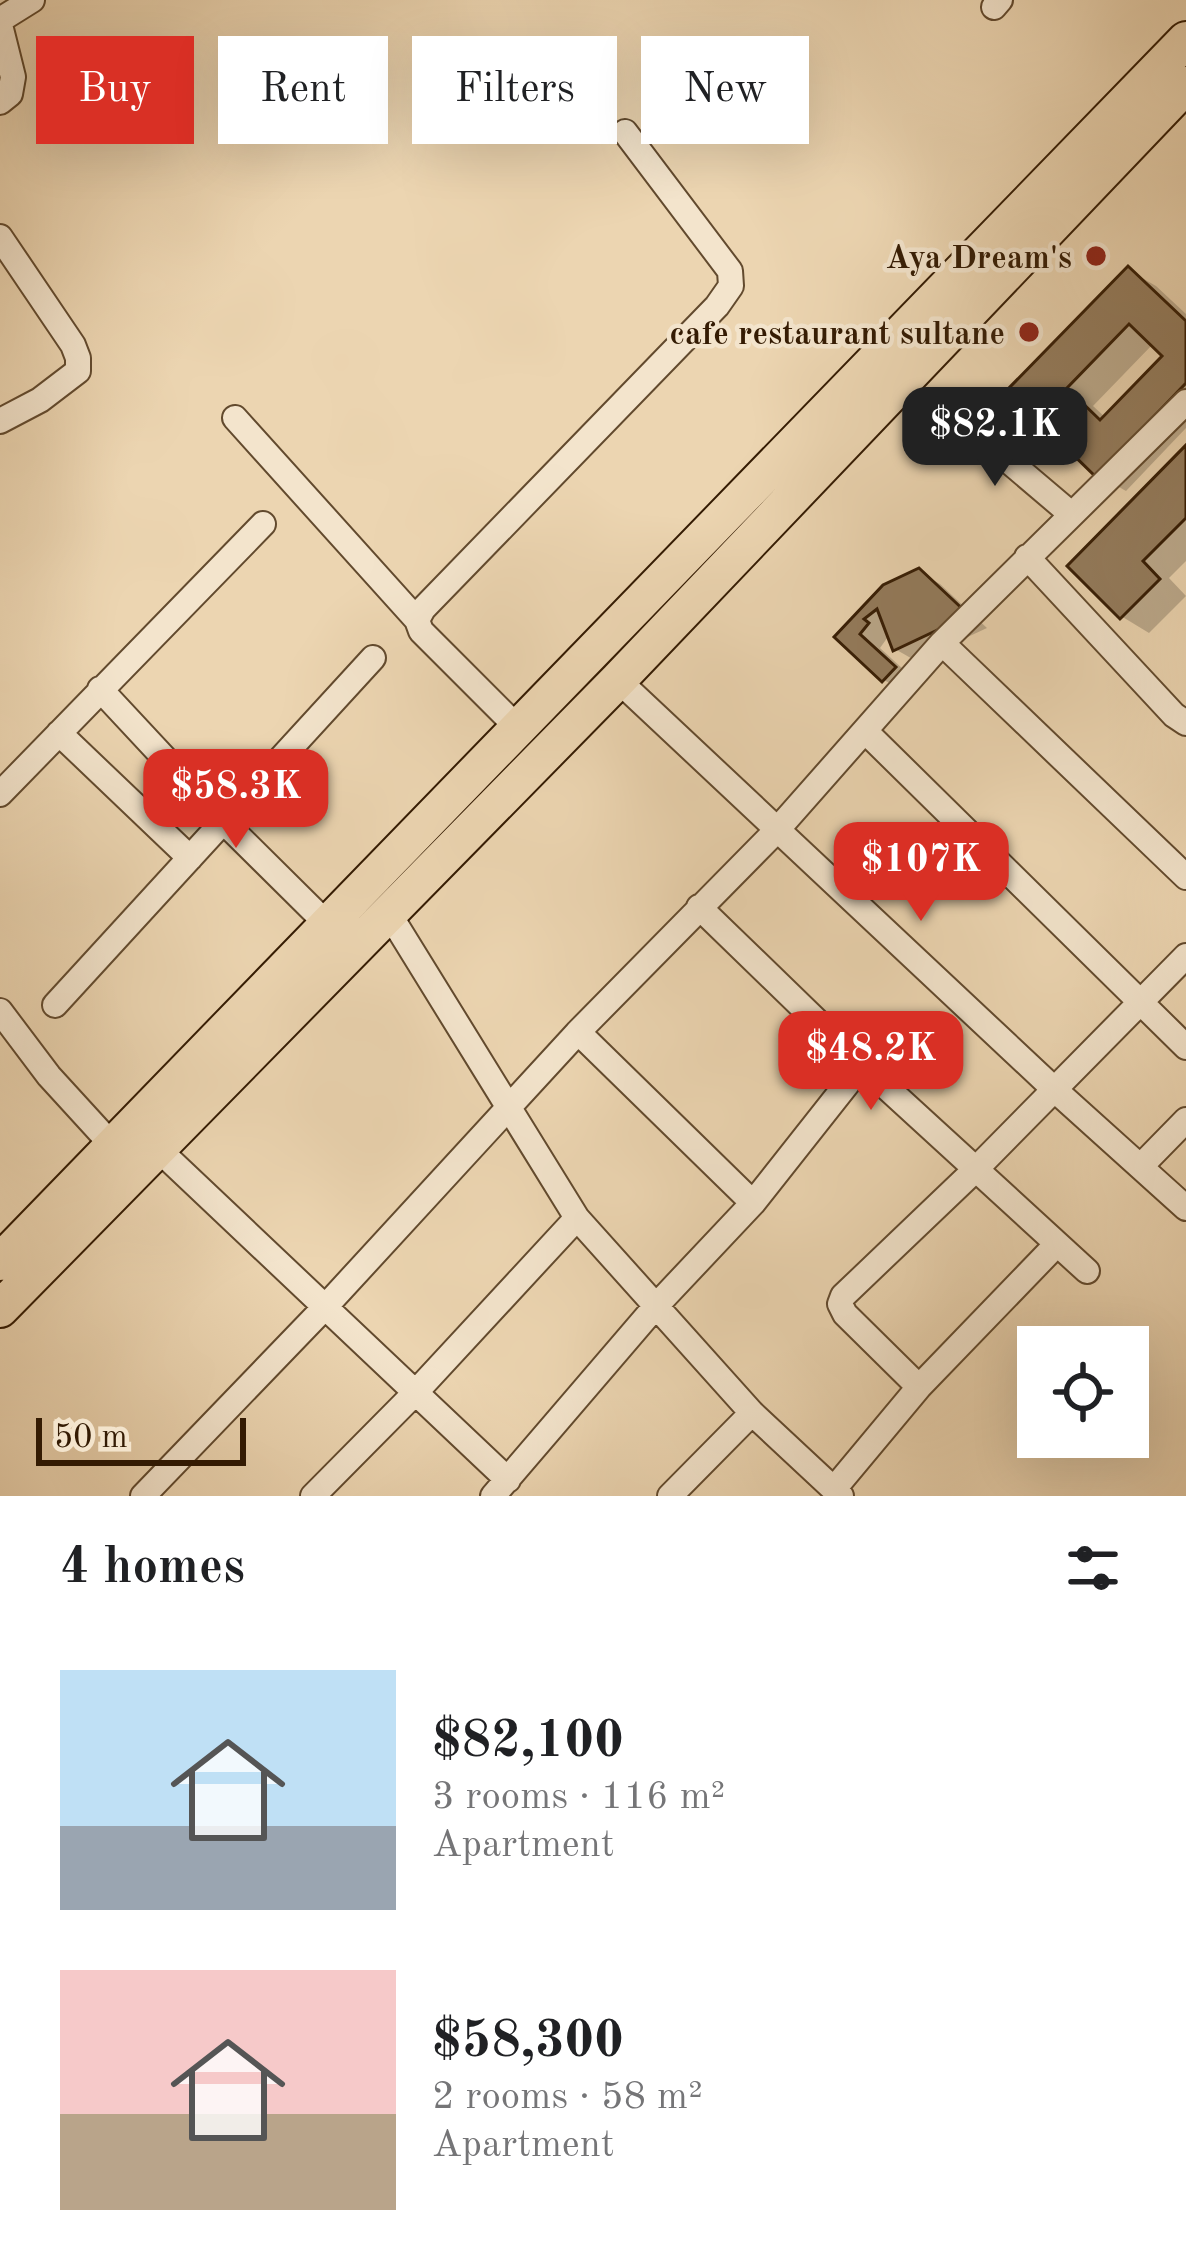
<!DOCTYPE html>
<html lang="en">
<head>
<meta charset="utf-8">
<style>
	:root { --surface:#fff; --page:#f2f2f2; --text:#202124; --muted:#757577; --accent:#d93025 }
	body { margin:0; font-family:"Old Standard TT",serif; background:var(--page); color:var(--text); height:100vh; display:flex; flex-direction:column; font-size:45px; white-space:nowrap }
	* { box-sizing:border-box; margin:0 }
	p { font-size:39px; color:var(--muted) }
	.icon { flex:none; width:66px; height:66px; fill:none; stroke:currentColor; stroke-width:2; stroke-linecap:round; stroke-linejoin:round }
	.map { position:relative; height:1496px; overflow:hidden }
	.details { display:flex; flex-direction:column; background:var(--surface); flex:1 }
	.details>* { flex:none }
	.banner { position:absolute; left:36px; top:36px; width:1116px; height:108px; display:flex; gap:24px }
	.fabs { position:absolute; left:1017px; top:1326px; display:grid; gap:24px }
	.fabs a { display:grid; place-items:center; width:132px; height:132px; border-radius:0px; background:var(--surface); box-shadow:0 12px 48px #0002; font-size:60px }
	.scale { position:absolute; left:36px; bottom:30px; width:210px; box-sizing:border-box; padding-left:12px; border:6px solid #341b03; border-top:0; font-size:33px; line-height:42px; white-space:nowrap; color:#341b03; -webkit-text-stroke:9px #f3e4cc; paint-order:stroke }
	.price { position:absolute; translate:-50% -102px; padding:0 27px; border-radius:24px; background:var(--accent); color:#fff; font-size:39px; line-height:78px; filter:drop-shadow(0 3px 6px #0008) }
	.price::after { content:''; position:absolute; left:50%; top:72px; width:36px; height:27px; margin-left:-18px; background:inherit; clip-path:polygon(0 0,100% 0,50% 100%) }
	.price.current { background:#222; color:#fff }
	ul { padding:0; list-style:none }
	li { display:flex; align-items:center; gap:36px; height:300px; padding:0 60px }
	li span { display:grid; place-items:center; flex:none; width:336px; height:240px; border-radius:0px; color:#555 }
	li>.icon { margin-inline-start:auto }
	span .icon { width:144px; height:144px; fill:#fffc; stroke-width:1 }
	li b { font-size:51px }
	h2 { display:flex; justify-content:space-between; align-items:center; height:144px; padding:0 60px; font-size:51px }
	.chip { padding:0 42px; border-radius:0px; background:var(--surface); box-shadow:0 12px 48px #0002; font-size:42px; line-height:108px }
	.chip.current { background:var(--accent); color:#fff }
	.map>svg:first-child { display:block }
	.shadow { fill:#0003; fill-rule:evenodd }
	.building { fill:#947c5d; stroke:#341b03; stroke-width:3; fill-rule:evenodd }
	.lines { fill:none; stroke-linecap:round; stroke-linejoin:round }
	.minor-casing { stroke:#624a2e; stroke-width:28 }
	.primary-casing { stroke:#341b03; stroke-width:40 }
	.minor { stroke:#f3e4cc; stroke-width:24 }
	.primary { stroke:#ecd5b1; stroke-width:36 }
	.poi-dot { fill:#8f2418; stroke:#f3e4cc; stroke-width:4.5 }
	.labels { text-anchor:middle; stroke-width:9; stroke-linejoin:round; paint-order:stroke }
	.poi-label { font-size:33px; font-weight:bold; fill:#341b03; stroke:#f3e4cc; text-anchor:end }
</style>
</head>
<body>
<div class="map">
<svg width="1186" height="1496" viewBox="0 0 1186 1496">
	<rect width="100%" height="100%" fill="#ecd5b1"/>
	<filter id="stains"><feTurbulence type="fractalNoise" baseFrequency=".00167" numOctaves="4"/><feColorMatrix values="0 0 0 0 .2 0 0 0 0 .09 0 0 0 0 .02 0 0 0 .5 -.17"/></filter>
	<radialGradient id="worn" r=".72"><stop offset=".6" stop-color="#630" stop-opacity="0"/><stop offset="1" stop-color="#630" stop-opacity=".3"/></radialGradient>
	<path class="shadow" d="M 1128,270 L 1156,286 L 1186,314 L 1186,428 L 1126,491 L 1098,475 L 1011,389 ZM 1153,344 L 1166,356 L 1106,418 L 1093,406 Z
		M 1186,449 L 1186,561 L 1169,578 L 1186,596 L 1149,633 L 1121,616 Z
		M 919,572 L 940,584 L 987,628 L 916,661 L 895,649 L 890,634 L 880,648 L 915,680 L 905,692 L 884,680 L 839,637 Z"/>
	<path class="building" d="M 1128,266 L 1186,321 L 1186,383 L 1096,477 L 1007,390 ZM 1129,324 L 1162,356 L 1100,420 L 1067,388 Z
		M 1186,445 L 1186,518 L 1143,561 L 1160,579 L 1120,619 L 1067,566 Z
		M 919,568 L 969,615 L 893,651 L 877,609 L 864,619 L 869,623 L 860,634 L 896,667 L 882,682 L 834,637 L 883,585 Z"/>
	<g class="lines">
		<defs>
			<path id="minor" d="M 994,7 L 1000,0
				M 0,20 L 32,0
				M 0,25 L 13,77 L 10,94 L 0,102
				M 0,237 L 73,345 L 78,358 L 78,371 L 40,400 L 0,421
				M 235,418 L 417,620
				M 958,418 L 1071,514
				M 1027,557 L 1174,715 L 1186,723
				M 942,643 L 1186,877
				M 618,680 L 1055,1090 L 1186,1208
				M 100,689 L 223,821 L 327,924
				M 518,728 L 421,631 L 417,620 L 423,609 L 717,306 L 731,286 L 730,271 L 625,132
				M 865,731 L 1186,1047
				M 59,733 L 190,858
				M 0,794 L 263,524
				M 699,907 L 862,1065 L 1087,1271
				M 388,912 L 577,1218 L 752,1413 L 841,1496
				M 55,1005 L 373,658
				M 0,1011 L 49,1076 L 113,1146
				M 578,1032 L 753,1203
				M 157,1148 L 508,1480
				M 1141,1166 L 1186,1120
				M 919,1387 L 845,1314 L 840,1304 L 843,1296 L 976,1169 L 1186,956
				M 834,1489 L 919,1387 L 1057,1244
				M 143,1496 L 326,1306 L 578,1032 L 777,830 L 942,643 L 1186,402
				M 313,1496 L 415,1393 L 577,1218
				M 493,1496 L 655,1307 L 753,1203 L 862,1065
				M 670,1496 L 752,1413"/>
			<path id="primary" d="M 0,1262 L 1186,40
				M 0,1309 L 618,680 L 1186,85"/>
		</defs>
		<use href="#minor" class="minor-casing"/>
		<use href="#primary" class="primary-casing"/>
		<use href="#minor" class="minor"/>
		<use href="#primary" class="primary"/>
	</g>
	<g class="poi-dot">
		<circle cx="1096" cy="256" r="12"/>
		<circle cx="1029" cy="332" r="12"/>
	</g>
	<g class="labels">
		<g class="poi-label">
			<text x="1072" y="268">Aya Dream's</text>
			<text x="1005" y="344">cafe restaurant sultane</text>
		</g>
	</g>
	<rect width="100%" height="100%" filter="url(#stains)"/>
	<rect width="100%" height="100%" fill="url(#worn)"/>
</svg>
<div class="fabs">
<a><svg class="icon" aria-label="locate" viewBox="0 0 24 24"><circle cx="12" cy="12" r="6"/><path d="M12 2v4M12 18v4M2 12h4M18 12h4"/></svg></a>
</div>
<div class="scale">50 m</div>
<b class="price current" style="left:995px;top:489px">$82.1K</b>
<b class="price" style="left:236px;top:851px">$58.3K</b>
<b class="price" style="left:921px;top:924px">$107K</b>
<b class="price" style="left:871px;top:1113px">$48.2K</b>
<div class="banner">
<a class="chip current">Buy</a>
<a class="chip">Rent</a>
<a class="chip">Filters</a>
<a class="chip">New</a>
</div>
</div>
<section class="details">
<h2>4 homes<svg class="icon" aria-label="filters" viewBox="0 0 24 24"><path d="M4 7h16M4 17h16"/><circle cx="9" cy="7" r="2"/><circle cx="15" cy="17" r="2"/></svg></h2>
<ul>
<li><span style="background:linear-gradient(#bfe0f5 65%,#9aa5b1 0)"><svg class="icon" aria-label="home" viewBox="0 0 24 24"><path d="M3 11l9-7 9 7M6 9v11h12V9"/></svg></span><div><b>$82,100</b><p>3 rooms · 116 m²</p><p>Apartment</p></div></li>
<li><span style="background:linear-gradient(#f6c9c9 60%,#b9a48a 0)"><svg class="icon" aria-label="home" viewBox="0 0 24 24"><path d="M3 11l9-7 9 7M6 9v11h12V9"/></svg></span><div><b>$58,300</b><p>2 rooms · 58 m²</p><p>Apartment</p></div></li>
</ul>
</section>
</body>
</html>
